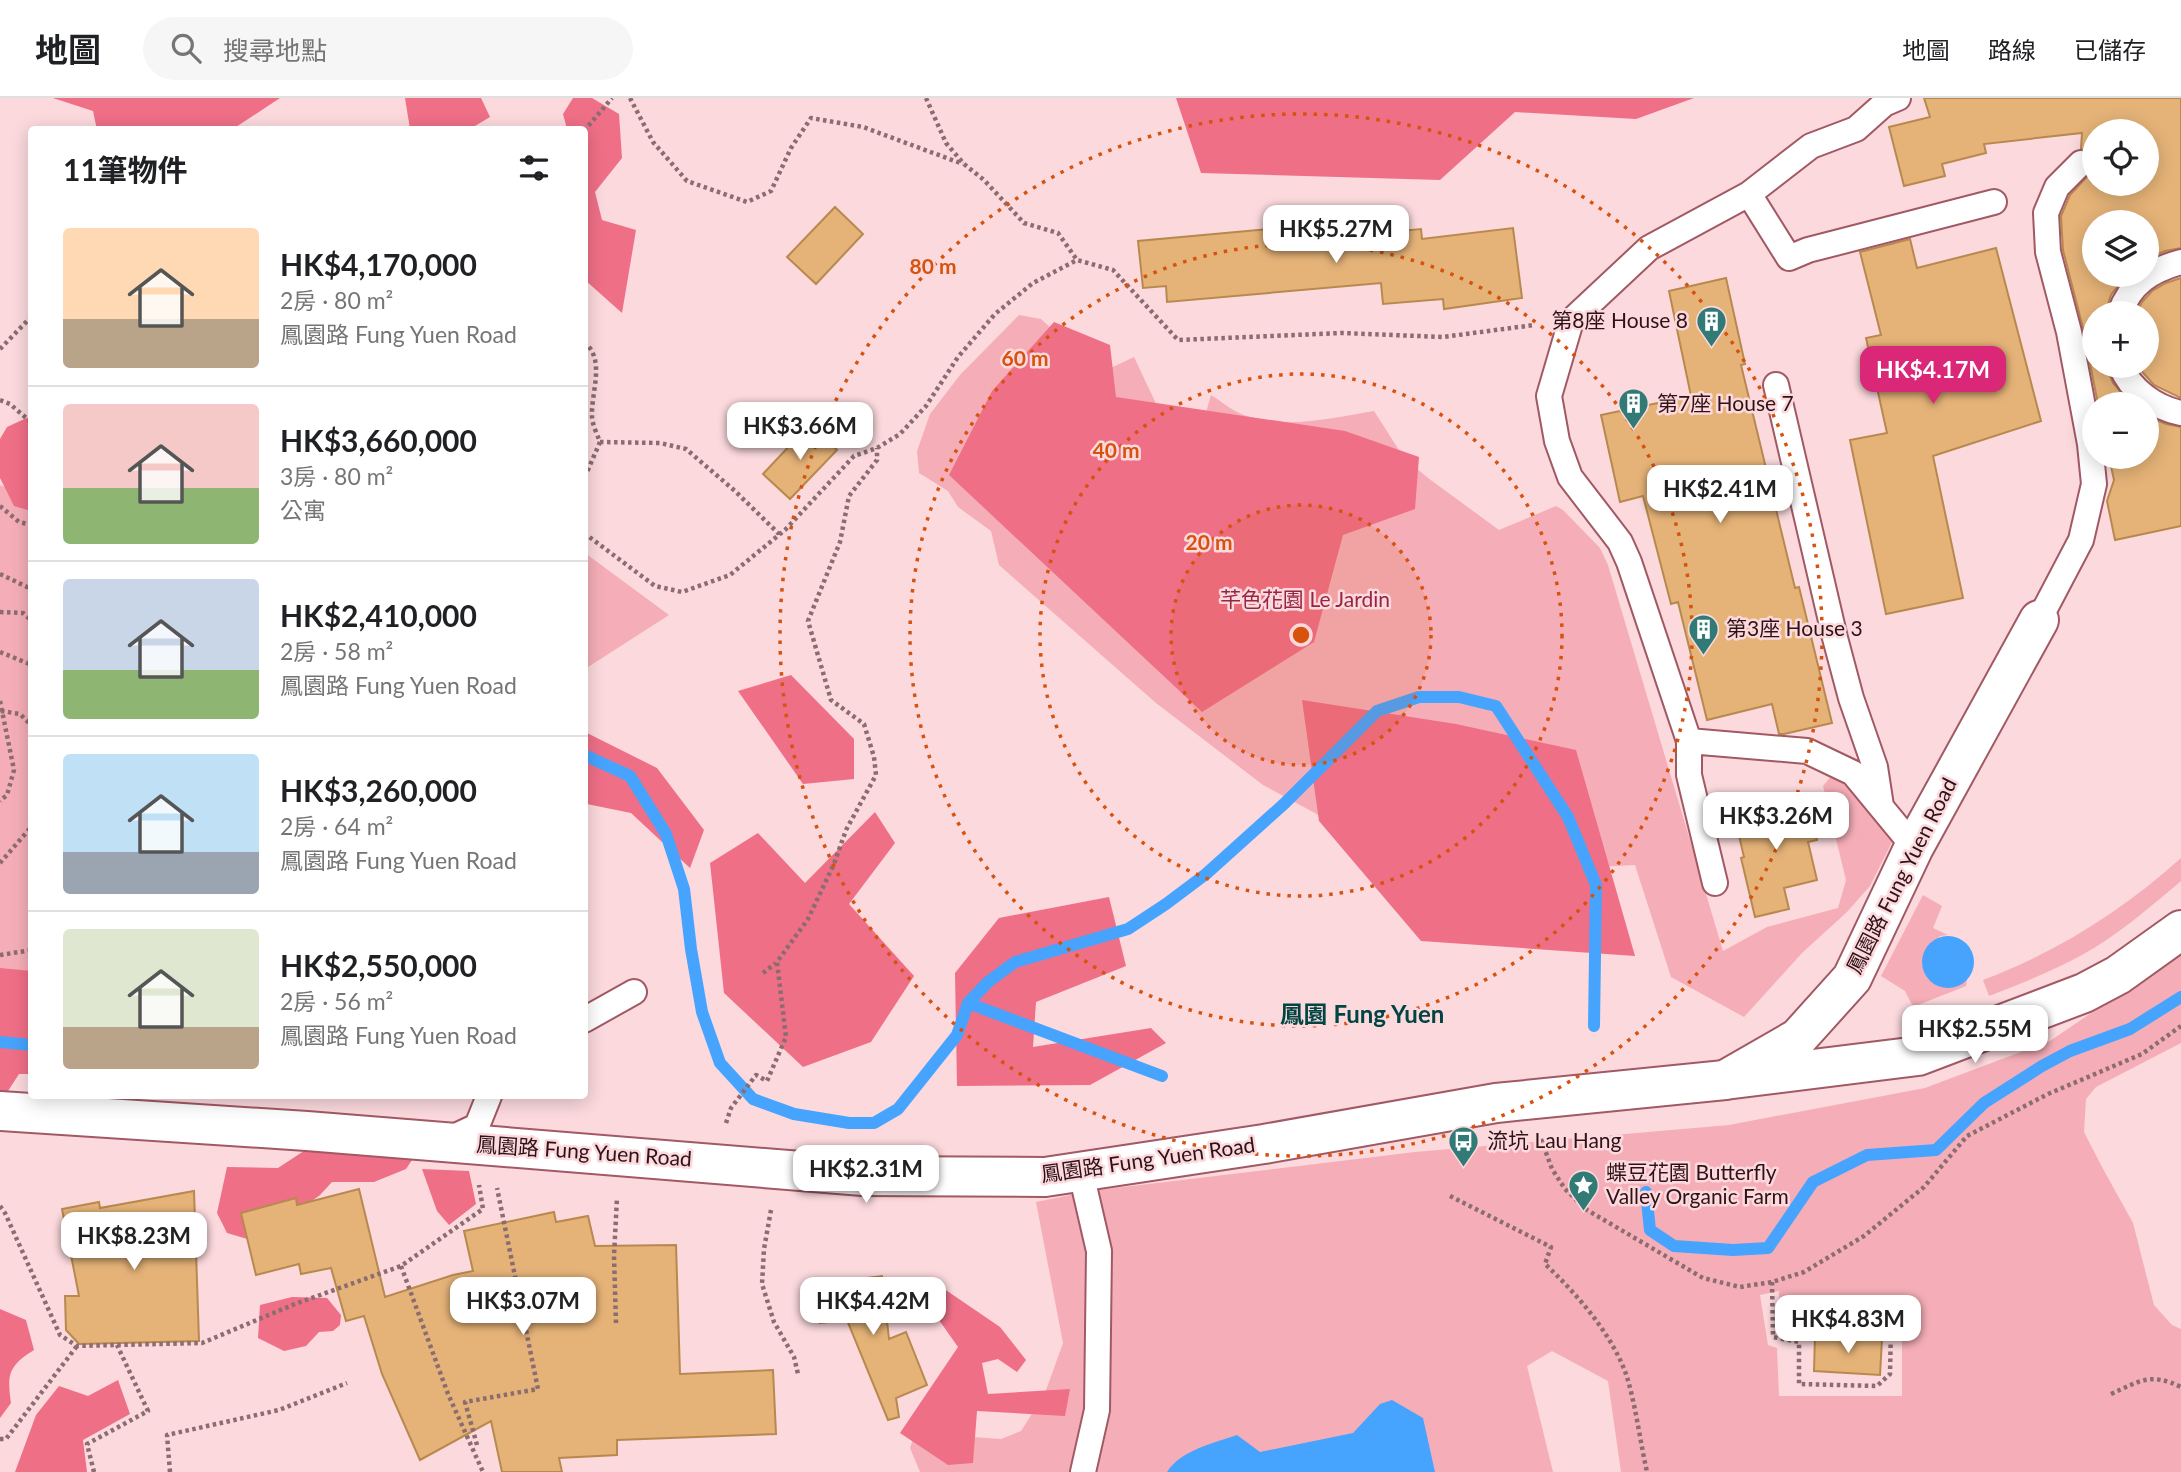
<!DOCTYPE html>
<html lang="zh-TW">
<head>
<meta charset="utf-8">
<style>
	:root { --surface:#fff; --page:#f6f6f6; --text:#202124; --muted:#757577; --line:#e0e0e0; --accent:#db2777 }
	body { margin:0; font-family:Lato,"Noto Sans TC",sans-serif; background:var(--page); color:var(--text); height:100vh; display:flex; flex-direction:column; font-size:26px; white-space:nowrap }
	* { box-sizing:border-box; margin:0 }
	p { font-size:23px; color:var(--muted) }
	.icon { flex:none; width:38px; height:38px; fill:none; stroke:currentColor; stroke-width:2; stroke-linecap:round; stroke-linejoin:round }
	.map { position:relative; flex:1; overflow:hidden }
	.sheet { position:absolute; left:28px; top:28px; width:560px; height:973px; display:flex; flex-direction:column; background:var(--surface); border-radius:7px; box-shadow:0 4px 18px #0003 }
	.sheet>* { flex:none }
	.buttons { position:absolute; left:2082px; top:21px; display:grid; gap:14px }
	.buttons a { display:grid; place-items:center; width:77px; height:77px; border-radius:50%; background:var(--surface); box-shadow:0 4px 18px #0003; font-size:35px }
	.price { position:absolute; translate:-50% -60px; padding:0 16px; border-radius:14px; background:#fff; color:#222; font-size:23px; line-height:46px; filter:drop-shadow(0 2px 4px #0008) }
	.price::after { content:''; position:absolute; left:50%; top:42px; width:21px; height:16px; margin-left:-10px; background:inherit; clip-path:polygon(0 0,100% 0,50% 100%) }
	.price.on { background:var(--accent); color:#fff }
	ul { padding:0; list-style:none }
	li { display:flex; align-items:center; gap:21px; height:175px; padding:0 35px }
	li+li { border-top:2px solid var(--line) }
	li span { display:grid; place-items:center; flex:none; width:196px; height:140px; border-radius:7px; color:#555 }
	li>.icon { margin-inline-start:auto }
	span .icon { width:84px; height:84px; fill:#fffc; stroke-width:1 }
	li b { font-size:30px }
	h2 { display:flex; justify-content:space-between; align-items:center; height:84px; padding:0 35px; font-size:30px }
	header { display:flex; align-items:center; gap:42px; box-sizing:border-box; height:98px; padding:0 35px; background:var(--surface); border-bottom:2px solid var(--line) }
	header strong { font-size:33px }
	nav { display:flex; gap:38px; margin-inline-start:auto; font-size:24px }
	.search { width:490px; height:63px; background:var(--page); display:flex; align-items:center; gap:18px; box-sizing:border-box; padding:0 24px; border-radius:38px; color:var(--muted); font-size:26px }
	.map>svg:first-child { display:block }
	.green { fill:#f5aeb7; fill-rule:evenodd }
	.forest { fill:#ef6f87 }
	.water { fill:#46a4fe }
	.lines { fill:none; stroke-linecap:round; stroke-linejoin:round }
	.stream { stroke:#46a4fe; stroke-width:12 }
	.building { fill:#e5b378; stroke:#b8894f; stroke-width:2 }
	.service-casing { stroke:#a15964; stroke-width:28 }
	.minor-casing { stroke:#a15964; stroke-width:42 }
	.tertiary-casing { stroke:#a15964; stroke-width:42 }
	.path { stroke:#8b6c70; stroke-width:4.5; stroke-dasharray:3.5 3.5; stroke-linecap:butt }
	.service { stroke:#fff; stroke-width:24 }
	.minor { stroke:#fff; stroke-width:38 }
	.tertiary { stroke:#fff; stroke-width:38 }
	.ring { fill:none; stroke:#d6520d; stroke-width:3.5; stroke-dasharray:3.5 7 }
	.labels { text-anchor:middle; stroke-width:5; stroke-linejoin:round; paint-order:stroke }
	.poi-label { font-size:21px; fill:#2f1217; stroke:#fbd9dd; text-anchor:start }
	.park-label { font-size:21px; fill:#982443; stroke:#fbd9dd }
	.street-label { font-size:21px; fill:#2f1217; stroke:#fbd9dd }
	.quarter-label { font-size:24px; font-weight:bold; fill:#014442; stroke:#fbd9dd }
	.centre { fill:#d6520d; stroke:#fbd9dd; stroke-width:3.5 }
	.ring-label { font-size:21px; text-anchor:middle; font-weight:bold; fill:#d6520d; stroke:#fbd9dd; stroke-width:5; stroke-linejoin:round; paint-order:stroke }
</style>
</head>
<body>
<header>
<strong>地圖</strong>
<div class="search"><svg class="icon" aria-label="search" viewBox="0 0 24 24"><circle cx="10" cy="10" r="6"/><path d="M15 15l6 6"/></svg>搜尋地點</div>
<nav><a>地圖</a><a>路線</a><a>已儲存</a></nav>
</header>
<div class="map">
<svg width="2181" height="1374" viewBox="0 0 2181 1374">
	<rect width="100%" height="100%" fill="#fbd9dd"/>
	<path class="green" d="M 1019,217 L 1041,221 L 1100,275 L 1134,259 L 1168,331 L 1203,325 L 1211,297 C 1221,303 1232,313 1244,317 C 1286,332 1331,320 1374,313 L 1404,360 L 1428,380 L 1499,432 L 1556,408 L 1563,412 L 1600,450 L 1608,467 L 1723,853 L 1767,829 L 1838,810 L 1846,782 L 1823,688 L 1832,677 L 1857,697 L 1895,738 L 1870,788 L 1847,814 L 1802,855 L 1744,919 L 1671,879 L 1635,767 L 1578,770 L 1324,720 L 1263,687 L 1156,605 L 999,467 L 991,433 L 958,409 L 948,393 L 919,375 L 917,353 L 930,316 L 960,277 Z
		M 0,387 L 18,395 L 31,391 L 31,894 L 0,890 Z
		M 585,455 L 669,517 L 585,571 Z
		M 2181,760 L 2181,783 C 2149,810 2117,838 2080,858 C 2050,874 2020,886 1989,898 L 1983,882 C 2057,854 2122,813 2181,760 Z
		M 1923,797 L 1942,808 L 1933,830 L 1948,837 L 1940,838 C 1925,855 1916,860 1929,881 L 1960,887 L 1967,881 L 1966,888 L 1913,909 L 1905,893 L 1881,878 Z
		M 2181,854 L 2181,945 L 2096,989 L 2086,1001 L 2084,1034 L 2102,1069 L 2133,1125 L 2154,1207 L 2172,1227 L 2181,1231 L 2181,1374 L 1621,1374 L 1608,1283 L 1552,1253 L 1527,1268 L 1553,1374 L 920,1374 L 910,1350 L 915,1335 L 1001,1341 L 1021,1333 L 1045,1295 L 1063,1245 L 1036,1104 L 1090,1093 L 1415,1054 L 1729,1027 L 1925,990 L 2050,943 ZM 1779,1193 L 1779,1209 L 1902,1209 L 1902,1298 L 1779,1298 L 1777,1250 L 1768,1247 L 1760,1197 Z"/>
	<path class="forest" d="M 53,0 L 280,0 L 233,31 L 97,32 L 93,13 Z
		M 405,0 L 481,0 L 490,19 L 470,31 L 410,31 Z
		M 573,0 L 592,0 L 619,16 L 622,60 L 595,94 L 602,122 L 636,132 L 622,215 L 585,182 L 584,32 L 567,31 L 563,16 Z
		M 1176,0 L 1694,0 L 1636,21 L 1515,14 L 1440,82 L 1201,75 Z
		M 1054,224 L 1110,247 L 1116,299 L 1345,333 L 1419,359 L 1415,411 L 1343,437 L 1314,544 L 1202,614 L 949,377 L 992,293 Z
		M 31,318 L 31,413 L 14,408 L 0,380 L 0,341 L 7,329 Z
		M 791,577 L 854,641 L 854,681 L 803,686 L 738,593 Z
		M 1302,602 L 1456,626 L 1576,652 L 1635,858 L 1421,843 L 1319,723 Z
		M 585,634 L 657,670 L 704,732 L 690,770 L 631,715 L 587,706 L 585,709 Z
		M 875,714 L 895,745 L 849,806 L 914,878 L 871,944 L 803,969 L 724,895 L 710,765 L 758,735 L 805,785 Z
		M 1109,799 L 1126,868 L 1036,904 L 1033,949 L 1151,930 L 1166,945 L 1090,987 L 957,988 L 955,875 L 999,820 Z
		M 0,870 L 32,873 L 31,976 L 19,976 L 8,993 L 0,996 Z
		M 313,1047 L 411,1050 L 412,1062 L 406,1071 L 374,1084 L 332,1084 L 320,1097 L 294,1116 L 264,1146 L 227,1135 L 217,1115 L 227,1069 L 278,1070 Z
		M 422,1071 L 469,1073 L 476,1106 L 449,1127 L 437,1113 Z
		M 937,1186 L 1000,1229 L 1026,1262 L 1017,1274 L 998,1261 L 982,1265 L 988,1296 L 1070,1291 L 1065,1318 L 977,1313 L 973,1365 L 948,1367 L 900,1335 L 958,1249 L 927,1205 Z
		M 292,1199 L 327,1200 L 341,1217 L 340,1227 L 333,1233 L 319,1234 L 306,1248 L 284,1253 L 258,1240 L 260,1207 Z
		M 0,1211 L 26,1222 L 34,1252 C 8,1268 7,1277 11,1305 L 0,1320 Z
		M 118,1282 L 130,1316 L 83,1342 L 87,1374 L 15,1374 L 36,1317 L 59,1288 L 88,1298 Z"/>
	<path class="water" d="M1922 864a26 26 0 1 1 52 0a26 26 0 1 1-52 0Z
		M 1392,1302 L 1423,1320 L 1435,1374 L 1167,1374 C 1181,1352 1214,1345 1237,1337 L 1260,1354 L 1353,1335 L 1380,1306 Z"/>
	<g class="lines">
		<path class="stream" d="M 584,657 L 630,678 L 666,736 L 684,791 L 691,851 L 702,914 L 720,965 L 753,1001 L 794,1016 L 849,1025 L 874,1025 L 898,1011 L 957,937 L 968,905 L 988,884 L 1015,864 L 1128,831 L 1166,806 L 1206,776 L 1285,705 L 1377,613 L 1419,599 L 1459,599 L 1496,608 L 1568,719 L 1596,787 L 1594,928
			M 968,905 L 1162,978
			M 0,944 L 32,947
			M 1646,1094 L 1650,1132 L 1674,1148 L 1733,1152 L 1768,1150 L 1813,1084 L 1867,1057 L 1936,1052 L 1984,1005 L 2042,968 L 2070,953 L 2130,931 L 2181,899"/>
	</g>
	<path class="building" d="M 1924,0 L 2181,0 L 2181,150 L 2165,153 L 2147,161 L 2147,124 L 2095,124 L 2095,177 L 2126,177 L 2111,197 L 2105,215 L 2095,215 L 2095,268 L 2106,268 L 2113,285 L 2131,306 L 2098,306 L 2083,230 L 2063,152 L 2061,118 L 2070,97 L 2095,70 L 2095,86 L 2147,86 L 2147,33 L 2095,33 L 2095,60 L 2091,54 L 2081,51 L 2082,35 L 1984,46 L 1986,55 L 1942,66 L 1945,78 L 1904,88 L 1889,29 L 1930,19 Z
		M 835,109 L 863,136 L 816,186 L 787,159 Z
		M 1336,125 L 1337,139 L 1421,131 L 1422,141 L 1513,130 L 1522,200 L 1444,211 L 1443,201 L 1383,206 L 1381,185 L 1167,204 L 1166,188 L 1143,190 L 1138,143 Z
		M 1910,141 L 1917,170 L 1996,150 L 2041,323 L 1933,358 L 1963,500 L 1886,516 L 1850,342 L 1887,335 L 1866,240 L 1881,237 L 1860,154 Z
		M 1726,180 L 1745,266 L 1741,267 L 1795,490 L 1799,489 L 1832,625 L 1784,636 L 1779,636 L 1772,606 L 1707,622 L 1678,504 L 1671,506 L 1643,398 L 1620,404 L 1601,317 L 1691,298 L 1669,193 Z
		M 2181,180 L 2181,300 L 2154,287 L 2138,269 L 2137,268 L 2147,268 L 2147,215 L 2136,215 L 2142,204 L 2152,193 L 2166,185 Z
		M 2147,318 L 2166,326 L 2181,329 L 2181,428 L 2115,442 L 2107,403 L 2114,382 L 2109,359 L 2147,359 Z
		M 810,326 L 837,352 L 790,401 L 763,376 Z
		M 1806,699 L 1817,742 L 1808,744 L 1817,782 L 1784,790 L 1789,811 L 1755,819 L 1741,760 L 1744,759 L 1734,716 Z
		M 359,1091 L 385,1199 L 453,1177 L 473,1173 L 464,1133 L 554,1114 L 556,1124 L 588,1118 L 595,1148 L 676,1147 L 680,1276 L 773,1272 L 776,1336 L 617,1342 L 617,1357 L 559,1360 L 562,1374 L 502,1374 L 491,1323 L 420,1362 L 382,1276 L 364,1218 L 346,1223 L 331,1170 L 301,1176 L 299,1166 L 256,1177 L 241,1115 L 296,1100 L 297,1107 Z
		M 194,1093 L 199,1243 L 79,1246 L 66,1232 L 65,1198 L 79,1198 L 62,1111 L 99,1104 L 100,1110 Z
		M 882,1178 L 889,1241 L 906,1234 L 927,1287 L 896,1300 L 899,1319 L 888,1322 L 847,1222 L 820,1225 L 816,1186 Z
		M 1815,1238 L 1882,1241 L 1880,1277 L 1814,1273 Z"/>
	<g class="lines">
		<defs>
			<path id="service" d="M 1749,96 L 1811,48 L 1856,31 L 1884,6 L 1898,0
				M 2120,215 C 2130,186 2151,172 2181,164
				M 2121,268 C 2130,292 2156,310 2181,315
				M 1776,287 L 1835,540 L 1851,600 L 1875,669 L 1881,708
				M 2039,522 L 2081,442 L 2094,386 L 2090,346 L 2069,234 L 2048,154 L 2046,115 L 2057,89 L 2081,65
				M 1689,643 L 1807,653 L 1853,675 L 1914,749
				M 1715,785 L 1689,677 L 1689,643 L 1629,464 L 1620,444 L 1570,379 L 1557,343 L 1549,298 L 1571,223 L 1649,150 L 1749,96 L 1789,160 L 1808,152 L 1994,104
				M 584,922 L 634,894
				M 447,1042 L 477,1028 L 489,998
				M 1081,1075 L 1099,1153 L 1097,1312 L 1083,1374"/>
			<path id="minor" d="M 1725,982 L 1798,940 L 1852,880 L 1914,749 L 2039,522"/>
			<path id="tertiary" d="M 0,1013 L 307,1033 L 863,1078 L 1045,1079 L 1264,1046 L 1496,1005 L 1725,982 L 1918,958 L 2084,895 L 2118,877 L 2181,832"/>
		</defs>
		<use href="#service" class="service-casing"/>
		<use href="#minor" class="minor-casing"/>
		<use href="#tertiary" class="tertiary-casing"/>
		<path class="path" d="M 630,0 L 653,44 L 687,83 L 747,104 L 771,93 L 791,50 L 811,20 L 863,29 L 963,66
			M 926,0 L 946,45 L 964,66 L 984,82 L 1024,125 L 1058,135 L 1077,162 L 1113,172 L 1178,242 L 1342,235 L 1443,239 L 1534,227
			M 584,33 L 612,0
			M 584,244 C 606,261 591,294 592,318 C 592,326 597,336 600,344 L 584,381
			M 0,251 L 32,218
			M 0,302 L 10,306 L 32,325
			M 600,344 L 660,345 L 686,351 L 735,393 L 779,436
			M 0,408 L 19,424 L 32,427
			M 584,435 L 655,488 L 682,494 L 730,477 L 785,432 L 854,358 L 877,350 L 900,336 L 926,308 L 958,259 L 995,216 L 1033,185 L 1077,162
			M 0,476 L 27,489 L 32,489
			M 0,514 L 23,515 L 32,523
			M 0,554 L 32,567
			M 0,603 L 14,672 L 7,697 L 0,703
			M 1,613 L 20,616 L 32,628
			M 0,765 L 32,728
			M 0,857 L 32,852
			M 763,875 L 776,865
			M 726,1025 L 731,1010 L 756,977 L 767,983 L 786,939 L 777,864 L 808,821 L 834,766 L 846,732 L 876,677 L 874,659 L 864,626 L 831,602 L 808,523 L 840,444 L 849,398 L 877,362 L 877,350
			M 1541,1041 L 1552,1071 L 1565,1091 L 1587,1112 L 1703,1180 L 1740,1189 L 1772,1184 L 1804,1174 L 1864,1138 L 1924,1089 L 1967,1038 L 2048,996 L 2142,956 L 2181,928
			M 1450,1098 L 1551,1149 L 1545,1166 C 1577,1196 1613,1237 1627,1279 C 1636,1309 1640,1343 1647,1374
			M 0,1108 L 5,1115 L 60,1237 L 77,1248 L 202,1245 L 295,1206 L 401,1168 L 483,1111 L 479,1087
			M 771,1112 L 764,1151 L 762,1186 L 774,1224 L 794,1259 L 798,1276
			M 401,1168 L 448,1296 L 483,1374
			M 1772,1184 L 1773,1239 L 1799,1244 L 1800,1231 L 1891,1229 L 1890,1276 L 1877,1288 L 1799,1286 L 1799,1244
			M 616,1225 L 614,1158 L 617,1100
			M 2111,1296 C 2140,1283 2150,1274 2181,1289
			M 0,1341 L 6,1341 L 77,1248
			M 477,1347 L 465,1304 L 538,1291 L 497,1090
			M 94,1374 L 87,1346 L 148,1313 L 117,1247
			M 170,1374 L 167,1337 L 279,1312 L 347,1285"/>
		<use href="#service" class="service"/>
		<use href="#minor" class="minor"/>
		<use href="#tertiary" class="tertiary"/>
	</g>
	<circle cx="1301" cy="537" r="130" fill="#d6520d" fill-opacity=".12"/>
	<g class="ring">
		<circle cx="1301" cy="537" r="130"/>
		<circle cx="1301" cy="537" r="261"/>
		<circle cx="1301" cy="537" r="391"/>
		<circle cx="1301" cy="537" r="521"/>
	</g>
	<defs>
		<symbol id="building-pin" viewBox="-11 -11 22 30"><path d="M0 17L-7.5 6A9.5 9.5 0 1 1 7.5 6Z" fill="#317a76" stroke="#fbd9dd"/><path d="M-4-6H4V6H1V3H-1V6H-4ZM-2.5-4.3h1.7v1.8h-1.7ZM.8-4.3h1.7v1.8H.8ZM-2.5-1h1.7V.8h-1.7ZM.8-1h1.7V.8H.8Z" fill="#fff"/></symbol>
		<symbol id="bus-pin" viewBox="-11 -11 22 30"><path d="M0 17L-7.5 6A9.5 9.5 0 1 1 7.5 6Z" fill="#317a76" stroke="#fbd9dd"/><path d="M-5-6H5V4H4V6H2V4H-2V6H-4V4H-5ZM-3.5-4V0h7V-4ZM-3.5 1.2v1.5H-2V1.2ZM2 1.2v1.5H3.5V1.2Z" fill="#fff"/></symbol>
		<symbol id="sight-pin" viewBox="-11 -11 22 30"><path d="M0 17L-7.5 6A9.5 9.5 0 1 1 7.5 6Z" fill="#317a76" stroke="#fbd9dd"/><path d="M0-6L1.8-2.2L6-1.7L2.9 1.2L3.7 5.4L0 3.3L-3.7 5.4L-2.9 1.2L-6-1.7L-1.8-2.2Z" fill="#fff"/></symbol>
	</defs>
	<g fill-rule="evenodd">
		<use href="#building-pin" x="1694" y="206" width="35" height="47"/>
		<use href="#building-pin" x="1616" y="288" width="35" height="47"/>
		<use href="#building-pin" x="1686" y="514" width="35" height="47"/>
		<use href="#bus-pin" x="1446" y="1026" width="35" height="47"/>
		<use href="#sight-pin" x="1566" y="1070" width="35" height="47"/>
	</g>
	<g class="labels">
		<g class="poi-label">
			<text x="1688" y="230" text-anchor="end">第8座 House 8</text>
			<text x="1657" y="313">第7座 House 7</text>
			<text x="1726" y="538">第3座 House 3</text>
			<text x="1487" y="1050">流坑 Lau Hang</text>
			<text x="1606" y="1082">蝶豆花園 Butterfly<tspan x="1606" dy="24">Valley Organic Farm</tspan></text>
		</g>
		<g class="park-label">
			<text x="1305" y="509">芊色花園 Le Jardin</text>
		</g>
		<g class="street-label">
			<text transform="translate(1902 778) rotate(-63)" y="7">鳳園路 Fung Yuen Road</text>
			<text transform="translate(584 1054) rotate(4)" y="7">鳳園路 Fung Yuen Road</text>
			<text transform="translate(1148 1062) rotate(-8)" y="7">鳳園路 Fung Yuen Road</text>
		</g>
		<g class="quarter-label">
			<text x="1362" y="925">鳳園 Fung Yuen</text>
		</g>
	</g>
	<circle cx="1301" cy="537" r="10" class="centre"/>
	<g class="ring-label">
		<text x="933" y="176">80 m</text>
		<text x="1025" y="268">60 m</text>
		<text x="1116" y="360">40 m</text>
		<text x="1209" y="452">20 m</text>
	</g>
</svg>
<div class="buttons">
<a><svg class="icon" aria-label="locate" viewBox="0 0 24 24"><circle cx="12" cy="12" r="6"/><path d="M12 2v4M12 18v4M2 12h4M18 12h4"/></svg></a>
<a><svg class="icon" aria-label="layers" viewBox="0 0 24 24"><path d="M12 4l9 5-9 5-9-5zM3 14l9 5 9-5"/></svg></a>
<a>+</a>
<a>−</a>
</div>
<b class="price" style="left:1336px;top:167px">HK$5.27M</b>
<b class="price on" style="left:1933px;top:308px">HK$4.17M</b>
<b class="price" style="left:800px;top:364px">HK$3.66M</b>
<b class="price" style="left:1720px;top:427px">HK$2.41M</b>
<b class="price" style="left:1776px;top:754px">HK$3.26M</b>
<b class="price" style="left:1975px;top:967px">HK$2.55M</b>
<b class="price" style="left:866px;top:1107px">HK$2.31M</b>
<b class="price" style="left:134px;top:1174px">HK$8.23M</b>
<b class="price" style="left:523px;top:1239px">HK$3.07M</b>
<b class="price" style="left:873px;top:1239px">HK$4.42M</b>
<b class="price" style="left:1848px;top:1257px">HK$4.83M</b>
<section class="sheet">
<h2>11筆物件<svg class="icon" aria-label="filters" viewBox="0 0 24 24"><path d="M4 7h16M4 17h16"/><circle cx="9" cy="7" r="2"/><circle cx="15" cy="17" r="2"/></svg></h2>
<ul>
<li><span style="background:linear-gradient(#ffd9b3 65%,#b9a48a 0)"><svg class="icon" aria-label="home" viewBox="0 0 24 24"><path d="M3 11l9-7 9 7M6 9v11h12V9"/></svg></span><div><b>HK$4,170,000</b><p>2房 · 80 m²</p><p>鳳園路 Fung Yuen Road</p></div></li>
<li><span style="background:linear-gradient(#f6c9c9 60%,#8fb573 0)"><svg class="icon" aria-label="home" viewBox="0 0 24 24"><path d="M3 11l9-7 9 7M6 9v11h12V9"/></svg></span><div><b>HK$3,660,000</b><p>3房 · 80 m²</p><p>公寓</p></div></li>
<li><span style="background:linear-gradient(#c9d6e8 65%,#8fb573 0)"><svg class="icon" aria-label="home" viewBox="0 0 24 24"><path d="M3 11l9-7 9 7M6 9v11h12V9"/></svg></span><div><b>HK$2,410,000</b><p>2房 · 58 m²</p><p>鳳園路 Fung Yuen Road</p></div></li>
<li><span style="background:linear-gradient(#bfe0f5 70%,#9aa5b1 0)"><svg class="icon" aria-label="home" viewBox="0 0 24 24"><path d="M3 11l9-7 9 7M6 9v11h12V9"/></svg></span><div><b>HK$3,260,000</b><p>2房 · 64 m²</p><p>鳳園路 Fung Yuen Road</p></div></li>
<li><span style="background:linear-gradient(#dfe7d0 70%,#b9a48a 0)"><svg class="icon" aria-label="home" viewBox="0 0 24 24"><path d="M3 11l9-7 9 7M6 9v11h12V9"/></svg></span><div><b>HK$2,550,000</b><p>2房 · 56 m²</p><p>鳳園路 Fung Yuen Road</p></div></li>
</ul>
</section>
</div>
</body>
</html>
